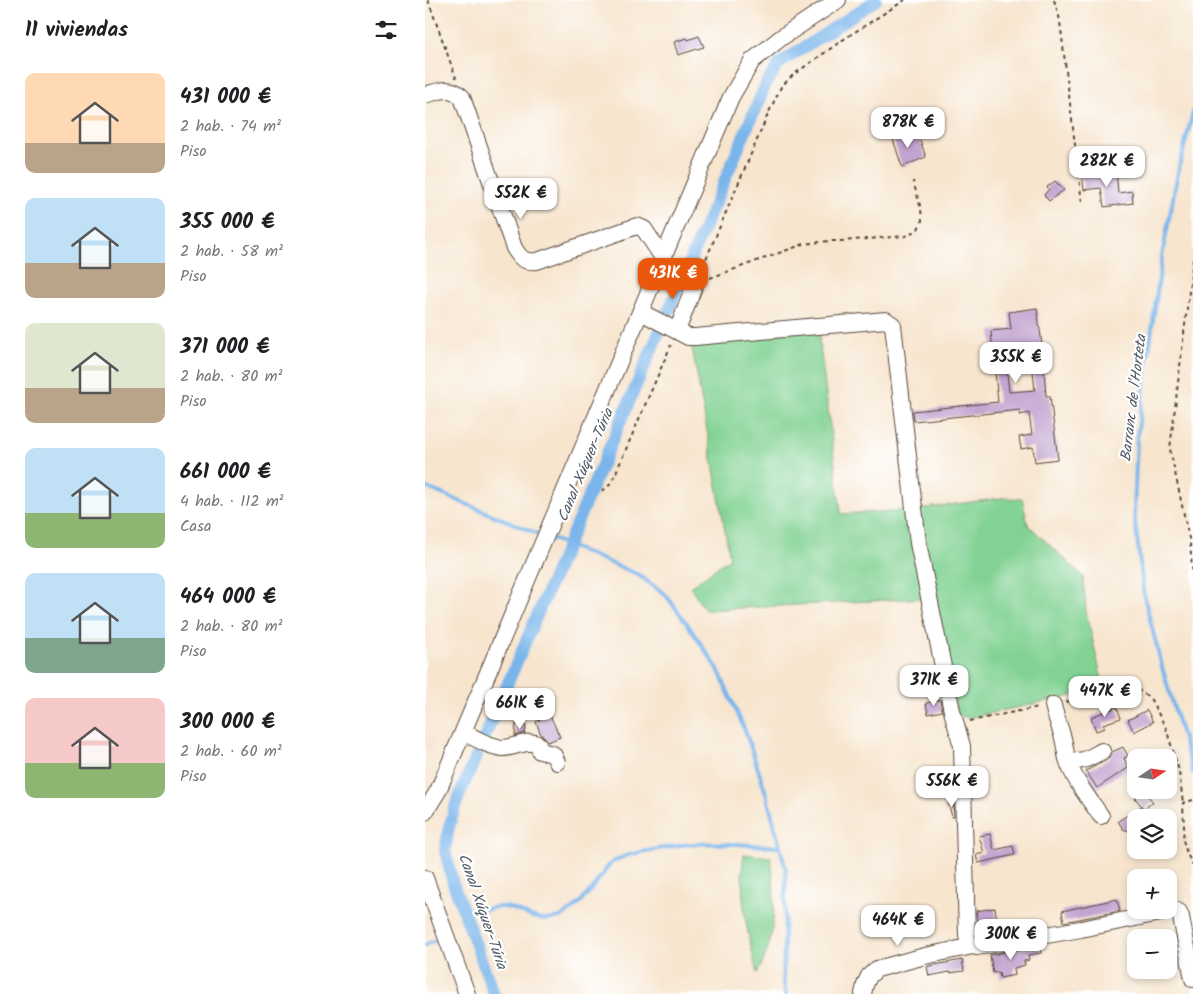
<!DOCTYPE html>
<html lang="es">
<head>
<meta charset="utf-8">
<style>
	:root { --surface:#fff; --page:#f2f2f2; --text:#202124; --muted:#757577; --accent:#ea580c }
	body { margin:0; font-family:Kalam,sans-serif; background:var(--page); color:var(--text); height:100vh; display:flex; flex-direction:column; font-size:19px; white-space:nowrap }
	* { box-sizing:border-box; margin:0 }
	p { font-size:16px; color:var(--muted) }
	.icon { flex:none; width:28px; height:28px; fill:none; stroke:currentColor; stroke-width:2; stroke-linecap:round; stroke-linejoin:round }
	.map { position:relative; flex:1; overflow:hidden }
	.drawer { display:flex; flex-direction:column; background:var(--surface); width:425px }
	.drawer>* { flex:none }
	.needle { width:32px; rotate:77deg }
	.controls { position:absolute; left:702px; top:749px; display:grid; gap:10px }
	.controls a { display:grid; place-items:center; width:50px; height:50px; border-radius:10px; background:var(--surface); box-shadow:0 2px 8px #0003; font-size:25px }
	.price { position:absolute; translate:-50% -42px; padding:0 11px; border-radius:10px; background:#fff; color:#222; font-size:16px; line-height:32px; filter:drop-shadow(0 1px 2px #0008) }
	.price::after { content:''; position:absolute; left:50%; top:30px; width:15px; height:11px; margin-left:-8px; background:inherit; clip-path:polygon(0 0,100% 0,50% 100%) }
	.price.selected { background:var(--accent); color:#fff }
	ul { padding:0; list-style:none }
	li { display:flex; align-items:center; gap:15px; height:125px; padding:0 25px }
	li span { display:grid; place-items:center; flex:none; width:140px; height:100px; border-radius:10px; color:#555 }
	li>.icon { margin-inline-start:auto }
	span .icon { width:60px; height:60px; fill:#fffc; stroke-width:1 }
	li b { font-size:21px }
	h2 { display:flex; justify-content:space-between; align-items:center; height:60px; padding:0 25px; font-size:21px }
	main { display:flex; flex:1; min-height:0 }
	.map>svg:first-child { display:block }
	.green { fill:#81d293; stroke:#5e7e58 }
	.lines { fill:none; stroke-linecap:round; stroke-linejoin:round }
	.stream { stroke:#79b5eb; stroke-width:4 }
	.canal { stroke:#79b5eb; stroke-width:12 }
	.building { fill:#c2a4d0; fill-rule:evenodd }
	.minor-casing { stroke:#574638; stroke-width:18 }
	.path { stroke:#574638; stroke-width:2; stroke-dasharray:4 4; stroke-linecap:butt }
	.minor { stroke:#fff; stroke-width:16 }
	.labels { text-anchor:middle; stroke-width:4.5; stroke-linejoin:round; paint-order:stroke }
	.water-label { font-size:15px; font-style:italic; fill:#515b66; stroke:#fff }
</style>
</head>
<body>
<main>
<section class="drawer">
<h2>11 viviendas<svg class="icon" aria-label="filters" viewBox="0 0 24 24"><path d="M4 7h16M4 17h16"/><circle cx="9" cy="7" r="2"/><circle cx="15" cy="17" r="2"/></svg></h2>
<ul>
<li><span style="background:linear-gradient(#ffd9b3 70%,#b9a48a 0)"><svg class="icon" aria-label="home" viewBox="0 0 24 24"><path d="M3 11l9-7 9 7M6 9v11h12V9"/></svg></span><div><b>431 000 €</b><p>2 hab. · 74 m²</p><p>Piso</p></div></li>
<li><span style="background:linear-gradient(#bfe0f5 65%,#b9a48a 0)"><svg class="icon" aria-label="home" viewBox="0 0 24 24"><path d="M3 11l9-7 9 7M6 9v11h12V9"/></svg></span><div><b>355 000 €</b><p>2 hab. · 58 m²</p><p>Piso</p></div></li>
<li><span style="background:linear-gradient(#dfe7d0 65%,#b9a48a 0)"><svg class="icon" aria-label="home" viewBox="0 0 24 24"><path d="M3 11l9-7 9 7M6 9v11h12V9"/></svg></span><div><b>371 000 €</b><p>2 hab. · 80 m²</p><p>Piso</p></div></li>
<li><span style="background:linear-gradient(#bfe0f5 65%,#8fb573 0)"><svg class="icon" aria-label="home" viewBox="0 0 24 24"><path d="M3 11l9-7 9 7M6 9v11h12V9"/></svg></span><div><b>661 000 €</b><p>4 hab. · 112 m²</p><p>Casa</p></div></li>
<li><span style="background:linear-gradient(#bfe0f5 65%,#7fa58c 0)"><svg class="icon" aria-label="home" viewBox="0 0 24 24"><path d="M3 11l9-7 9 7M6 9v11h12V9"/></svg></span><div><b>464 000 €</b><p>2 hab. · 80 m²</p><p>Piso</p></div></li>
<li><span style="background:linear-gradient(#f6c9c9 65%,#8fb573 0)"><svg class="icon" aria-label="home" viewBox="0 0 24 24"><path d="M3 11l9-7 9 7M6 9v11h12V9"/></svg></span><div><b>300 000 €</b><p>2 hab. · 60 m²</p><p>Piso</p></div></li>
</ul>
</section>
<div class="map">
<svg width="768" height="994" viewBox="0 0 768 994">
	<rect width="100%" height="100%" fill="#fff"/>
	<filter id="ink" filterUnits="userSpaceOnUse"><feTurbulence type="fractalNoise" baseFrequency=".02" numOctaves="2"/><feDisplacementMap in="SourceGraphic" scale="10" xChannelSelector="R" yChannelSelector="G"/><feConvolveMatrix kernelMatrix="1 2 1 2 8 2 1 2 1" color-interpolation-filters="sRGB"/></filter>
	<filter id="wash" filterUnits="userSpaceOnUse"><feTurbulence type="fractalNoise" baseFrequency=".0096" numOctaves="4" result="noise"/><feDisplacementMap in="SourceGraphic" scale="20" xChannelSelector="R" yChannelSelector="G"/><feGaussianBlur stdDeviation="1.12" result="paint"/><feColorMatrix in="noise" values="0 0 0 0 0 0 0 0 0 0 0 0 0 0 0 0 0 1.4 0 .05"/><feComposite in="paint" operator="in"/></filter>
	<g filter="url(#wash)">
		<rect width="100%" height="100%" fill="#f7e5ce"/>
		<path class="green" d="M 393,329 L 416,514 L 486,510 L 501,598 L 280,610 L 265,587 L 305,558 L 266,342 Z
			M 577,498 L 597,499 L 603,525 L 658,576 L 661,611 L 679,689 L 543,718 L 532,714 L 493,509 Z
			M 319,854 L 346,857 C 350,895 353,939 332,973 C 323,936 313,893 319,854 Z"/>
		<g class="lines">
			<path class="stream" d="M 768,112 L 753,172 L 737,256 L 712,437 L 709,512 L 719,596 L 737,667 L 768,773
				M 0,487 L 116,535
				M 125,538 L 212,574 L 240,594 L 261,622 L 293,669 L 321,733 L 341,793 L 361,870 L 358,979 L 361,994
				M 59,910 C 80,903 88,909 107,917 C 143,931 166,889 184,865 C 196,855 212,853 227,850 C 240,848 253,845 266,844 C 296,842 325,845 355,847
				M 0,945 L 11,940"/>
			<path class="canal" d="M 69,994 L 28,883 L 20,851 L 24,827 L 32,801 L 342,82 L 354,64 L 451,0"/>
		</g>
		<g id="blocks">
			<path class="building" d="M 274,36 L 279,47 L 253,55 L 249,42 L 262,38 L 263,40 Z
				M 477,131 L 482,142 L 494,137 L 501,157 L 477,167 L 466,133 Z
				M 691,170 L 693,193 L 707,191 L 708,203 L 679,207 L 676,188 L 659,190 L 657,174 Z
				M 630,181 L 639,190 L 624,201 L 619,195 L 624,189 L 622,187 Z
				M 612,308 L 617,345 L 621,396 L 625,396 L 633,459 L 610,462 L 608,447 L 596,449 L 594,437 L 607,435 L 604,413 L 595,415 L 595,410 L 489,421 L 488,411 L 573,402 L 566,331 L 586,329 L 584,312 ZM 606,352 L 610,390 L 584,392 L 580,354 Z
				M 515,700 L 517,711 L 503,714 L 501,703 Z
				M 692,707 L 696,718 L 678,724 L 680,728 L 671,731 L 666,717 Z
				M 122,709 L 135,737 L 123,742 L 120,737 L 116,735 L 111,722 L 115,720 L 112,713 Z
				M 722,710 L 728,722 L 709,732 L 703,720 Z
				M 91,724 L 101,726 L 100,733 L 90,736 Z
				M 698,747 L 703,756 L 699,758 L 703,768 L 672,788 L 661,771 L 682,760 L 685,757 L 687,752 Z
				M 719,791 L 728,802 L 719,809 L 710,798 Z
				M 528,801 L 529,817 L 527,817 L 523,802 Z
				M 716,807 L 723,818 L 711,818 L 711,829 L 704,831 L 698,829 L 693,821 Z
				M 565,834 L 569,850 L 588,846 L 590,855 L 553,863 L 551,855 L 559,853 L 554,836 Z
				M 692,899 L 695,911 L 639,922 L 637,911 Z
				M 570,908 L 572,920 L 553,923 L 551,911 Z
				M 615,946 L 616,953 L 603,955 L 604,960 L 599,961 L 600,965 L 589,968 L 590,975 L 575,978 L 574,972 L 568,973 L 565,955 Z
				M 537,960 L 539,971 L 525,973 L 525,972 L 504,976 L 502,967 L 504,966 Z"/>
		</g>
	</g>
	<g filter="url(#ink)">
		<use href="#blocks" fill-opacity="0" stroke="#574638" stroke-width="1"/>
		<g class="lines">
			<defs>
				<path id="minor" d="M 0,95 C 14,91 25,85 37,97 L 89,248 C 96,259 98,262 112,261 L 212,226 L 219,229 L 238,258
					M 216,312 L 263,337 L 270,337 L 461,320 L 468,325 L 493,543 L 527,711 L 537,746 L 542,936 C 543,942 545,945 552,947 L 656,929 L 750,910 L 754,912 L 756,917 L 768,979
					M 252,331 L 272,279
					M 628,705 C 630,715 634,724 637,735 C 640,743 640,753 643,762 C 650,781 664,799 676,816
					M 38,732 C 50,738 65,747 78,748 C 90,748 102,739 113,744 L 115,751 L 128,754 L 132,762
					M 643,760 C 658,763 664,758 677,751
					M 0,812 L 13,791 L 306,97 L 327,61 L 357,37 L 413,0
					M 0,878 L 42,994
					M 438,994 L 440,985 L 444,976 L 452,969 L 500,956 L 548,946"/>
			</defs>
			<use href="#minor" class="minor-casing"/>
			<path class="path" d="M 3,0 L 31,78
				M 629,0 L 634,16 L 636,29 L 657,203
				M 768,259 L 745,449 L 765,543 L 768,580
				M 278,266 L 344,112 L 356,87 L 368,75 L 422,37 L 480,0
				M 285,278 L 379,244 L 404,241 L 416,241 L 481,236 L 493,229 L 497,221 L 496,209 L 488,181
				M 177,491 L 183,487 L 189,477 L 246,345
				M 641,702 L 698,691 L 715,691 L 725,698 L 741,728 L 754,771 L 758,803
				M 545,721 L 614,707
				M 768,800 L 758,803 L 759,827 L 758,840 L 762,854 L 768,865"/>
			<use href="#minor" class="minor"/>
		</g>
	</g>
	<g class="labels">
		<g class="water-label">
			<text transform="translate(708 398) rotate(-83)" y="5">Barranc de l'Horteta</text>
			<text transform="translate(160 465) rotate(-67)" y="5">Canal Xúquer-Túria</text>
			<text transform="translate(58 911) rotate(71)" y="5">Canal Xúquer-Túria</text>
		</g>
	</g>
</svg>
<div class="controls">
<a><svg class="needle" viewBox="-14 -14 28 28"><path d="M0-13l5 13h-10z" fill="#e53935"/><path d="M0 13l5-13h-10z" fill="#757577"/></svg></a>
<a><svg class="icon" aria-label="layers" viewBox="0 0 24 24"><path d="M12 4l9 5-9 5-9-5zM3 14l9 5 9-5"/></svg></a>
<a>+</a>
<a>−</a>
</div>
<b class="price" style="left:483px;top:149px">878K €</b>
<b class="price" style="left:682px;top:188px">282K €</b>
<b class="price" style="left:96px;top:220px">552K €</b>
<b class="price selected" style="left:248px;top:300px">431K €</b>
<b class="price" style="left:591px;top:384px">355K €</b>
<b class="price" style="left:509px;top:707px">371K €</b>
<b class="price" style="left:680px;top:718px">447K €</b>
<b class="price" style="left:95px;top:730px">661K €</b>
<b class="price" style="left:527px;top:808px">556K €</b>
<b class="price" style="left:473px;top:947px">464K €</b>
<b class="price" style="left:586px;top:961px">300K €</b>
</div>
</main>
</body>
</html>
